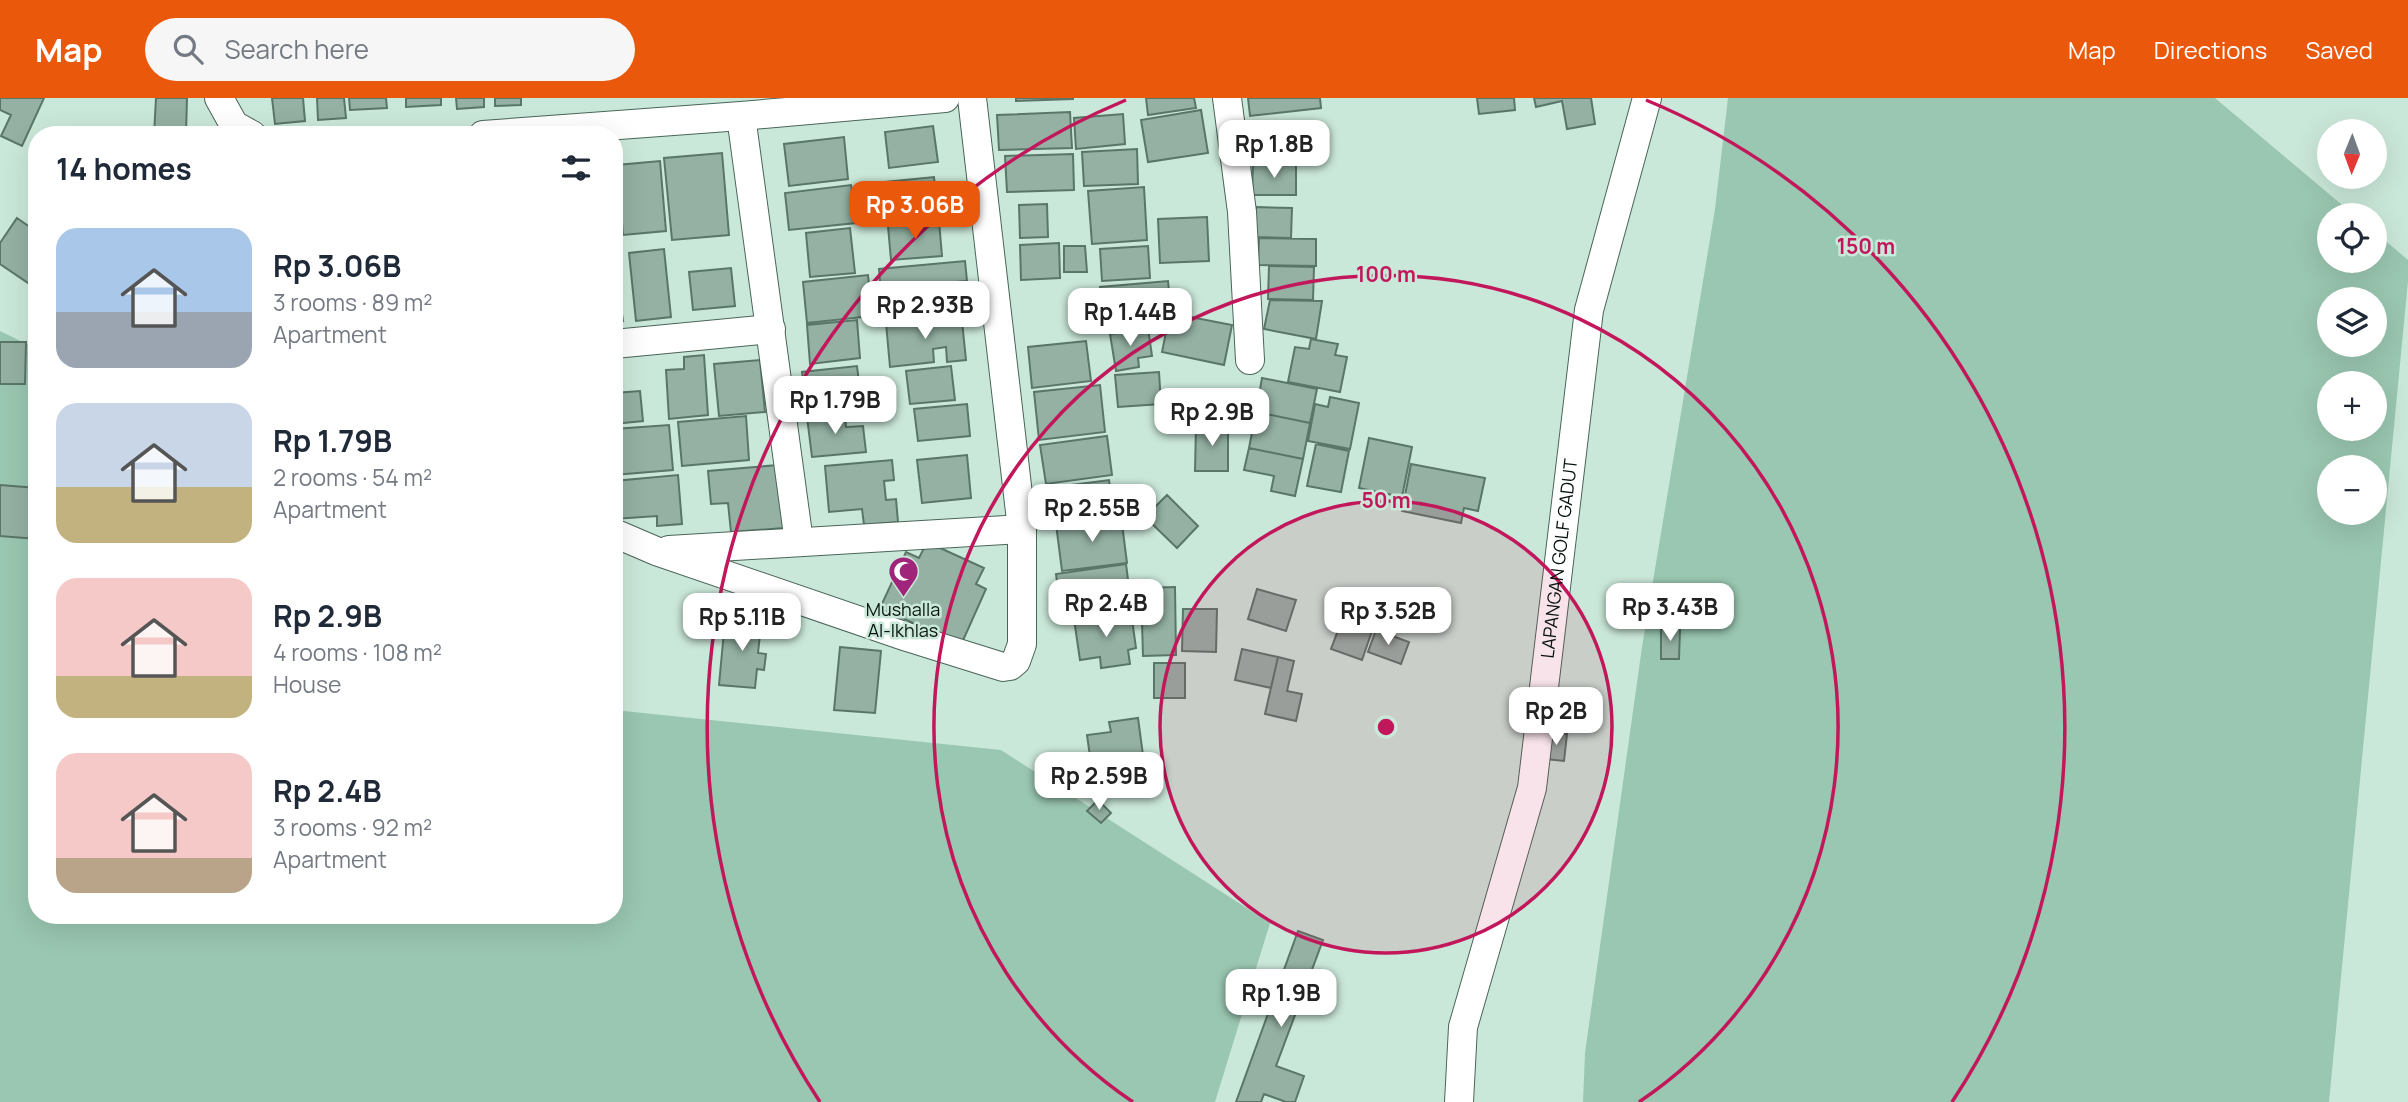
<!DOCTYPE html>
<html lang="en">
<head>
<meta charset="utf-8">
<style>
	:root { --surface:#fff; --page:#f6f6f7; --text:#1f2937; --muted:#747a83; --accent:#ea580c }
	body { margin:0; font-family:Manrope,sans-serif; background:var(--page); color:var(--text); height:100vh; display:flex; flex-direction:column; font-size:26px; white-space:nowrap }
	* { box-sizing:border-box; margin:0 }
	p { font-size:23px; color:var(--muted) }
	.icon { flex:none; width:38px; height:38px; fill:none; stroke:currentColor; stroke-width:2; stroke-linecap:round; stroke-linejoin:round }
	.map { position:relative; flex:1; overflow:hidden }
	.side { position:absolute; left:28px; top:28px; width:595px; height:798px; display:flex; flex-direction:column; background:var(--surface); border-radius:28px; box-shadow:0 7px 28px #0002 }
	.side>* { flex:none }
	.needle { width:46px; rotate:181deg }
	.controls { position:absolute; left:2317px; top:21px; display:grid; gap:14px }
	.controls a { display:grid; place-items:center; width:70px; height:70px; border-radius:50%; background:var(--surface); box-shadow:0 7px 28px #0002; font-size:35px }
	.price { position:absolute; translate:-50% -60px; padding:0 16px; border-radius:14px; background:#fff; color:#222; font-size:23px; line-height:46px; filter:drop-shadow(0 2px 4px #0008) }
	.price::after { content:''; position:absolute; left:50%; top:42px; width:21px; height:16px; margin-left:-10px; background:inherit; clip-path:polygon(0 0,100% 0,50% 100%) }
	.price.current { background:var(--accent); color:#fff }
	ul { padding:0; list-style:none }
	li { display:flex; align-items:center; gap:21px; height:175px; padding:0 28px }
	li span { display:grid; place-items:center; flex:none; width:196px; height:140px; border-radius:21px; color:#555 }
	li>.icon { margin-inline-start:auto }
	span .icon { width:84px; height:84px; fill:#fffc; stroke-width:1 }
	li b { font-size:30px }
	h2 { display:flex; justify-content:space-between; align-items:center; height:84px; padding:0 28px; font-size:30px }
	header { display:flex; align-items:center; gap:42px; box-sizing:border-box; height:98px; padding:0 35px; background:var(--accent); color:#fff }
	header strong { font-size:33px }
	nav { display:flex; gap:38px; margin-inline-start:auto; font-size:24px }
	.search { width:490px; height:63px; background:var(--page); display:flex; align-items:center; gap:18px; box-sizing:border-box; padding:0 24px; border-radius:38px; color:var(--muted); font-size:26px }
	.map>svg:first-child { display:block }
	.green { fill:#9ac7b1; fill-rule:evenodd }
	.building { fill:#94b1a3; stroke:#5a7668; stroke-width:2 }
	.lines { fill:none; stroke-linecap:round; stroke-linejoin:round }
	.street-casing { stroke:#4a6558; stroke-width:30 }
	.street { stroke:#fff; stroke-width:28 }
	.ring { fill:none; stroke:#c2185b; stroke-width:3.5 }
	.labels { text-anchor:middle; stroke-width:5; stroke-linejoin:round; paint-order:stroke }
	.street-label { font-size:18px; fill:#08130e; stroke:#cae8d9 }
	.poi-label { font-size:18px; fill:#08130e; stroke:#cae8d9 }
	.centre { fill:#c2185b; stroke:#cae8d9; stroke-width:3.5 }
	.ring-label { font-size:21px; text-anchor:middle; font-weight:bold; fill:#c2185b; stroke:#cae8d9; stroke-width:5; stroke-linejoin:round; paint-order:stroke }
</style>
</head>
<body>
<header>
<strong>Map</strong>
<div class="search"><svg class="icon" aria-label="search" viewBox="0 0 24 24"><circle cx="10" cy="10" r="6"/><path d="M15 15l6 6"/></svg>Search here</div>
<nav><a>Map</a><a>Directions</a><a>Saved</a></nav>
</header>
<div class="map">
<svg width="2408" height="1004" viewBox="0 0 2408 1004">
	<rect width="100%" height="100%" fill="#cae8d9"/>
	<path class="green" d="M 1728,0 L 2215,0 L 2354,117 L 2329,117 L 2329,163 L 2375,163 L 2375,134 L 2408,162 L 2408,183 L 2329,1004 L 1583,1004 L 1585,955 L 1642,549 L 1715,111 ZM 2329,201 L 2375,201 L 2375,247 L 2329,247 ZM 2329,285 L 2375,285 L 2375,331 L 2329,331 ZM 2329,369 L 2375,369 L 2375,415 L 2329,415 Z
		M 0,233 L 37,251 L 37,817 L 614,817 L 614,612 L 1001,652 L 1270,825 L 1215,1004 L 0,1004 Z"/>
	<path class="building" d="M 0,0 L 44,0 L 22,48 L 1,38 L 11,17 L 0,12 Z
		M 156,0 L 187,0 L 186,37 L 154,37 Z
		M 272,0 L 303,0 L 305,23 L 275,26 Z
		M 317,0 L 344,0 L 346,20 L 318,22 Z
		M 349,0 L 386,0 L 387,10 L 350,12 Z
		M 406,0 L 441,0 L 441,7 L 406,9 Z
		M 456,0 L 484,0 L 484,9 L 457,11 Z
		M 495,0 L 521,0 L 521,7 L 495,8 Z
		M 1016,0 L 1073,0 L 1073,1 L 1016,3 Z
		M 1146,0 L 1194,0 L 1196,10 L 1148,17 Z
		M 1248,0 L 1320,0 L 1321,10 L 1250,18 Z
		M 1477,0 L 1514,0 L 1515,12 L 1479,16 Z
		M 1534,0 L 1591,0 L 1595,26 L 1567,31 L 1562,3 L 1536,9 Z
		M 1201,12 L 1208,55 L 1148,64 L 1141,22 Z
		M 1070,14 L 1072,50 L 999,52 L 997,17 Z
		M 1123,16 L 1125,46 L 1076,51 L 1074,20 Z
		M 1243,23 L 1287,24 L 1287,57 L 1243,56 Z
		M 933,28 L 938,64 L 889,70 L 885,34 Z
		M 844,39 L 848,81 L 789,88 L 784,46 Z
		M 1137,51 L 1138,86 L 1084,88 L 1082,54 Z
		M 722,55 L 729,137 L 672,142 L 664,60 Z
		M 1073,56 L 1074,92 L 1007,94 L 1005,58 Z
		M 660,63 L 666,133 L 623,137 L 617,67 Z
		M 1253,67 L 1296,67 L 1296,97 L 1252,97 Z
		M 934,79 L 938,119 L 868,127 L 866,103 L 876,102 L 875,85 Z
		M 851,87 L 856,125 L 789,132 L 785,95 Z
		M 1144,89 L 1147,142 L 1092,146 L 1088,93 Z
		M 1047,106 L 1048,139 L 1020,140 L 1019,107 Z
		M 1256,109 L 1292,110 L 1291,140 L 1255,139 Z
		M 1207,119 L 1209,163 L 1160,165 L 1158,121 Z
		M 17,120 L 37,134 L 37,191 L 0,166 L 0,145 Z
		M 939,123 L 942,158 L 891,162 L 888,128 Z
		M 850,130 L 855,175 L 810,179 L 806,135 Z
		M 1259,140 L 1316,141 L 1316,168 L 1258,167 Z
		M 1059,145 L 1060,180 L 1021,182 L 1020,147 Z
		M 1064,148 L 1085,148 L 1087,174 L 1064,174 Z
		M 1148,148 L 1150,180 L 1102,183 L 1100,151 Z
		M 664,151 L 671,219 L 636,223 L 629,155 Z
		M 614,159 L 623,223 L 614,224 Z
		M 965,163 L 967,183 L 957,184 L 959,202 L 927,205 L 928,216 L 883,220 L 879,171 Z
		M 1269,168 L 1314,169 L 1313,202 L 1268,201 Z
		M 731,170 L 735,208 L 693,212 L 689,174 Z
		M 868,177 L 872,218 L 807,225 L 803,184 Z
		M 1168,183 L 1171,213 L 1103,219 L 1100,189 Z
		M 1270,202 L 1322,203 L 1316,241 L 1264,231 Z
		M 1170,215 L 1232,227 L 1224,267 L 1162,254 Z
		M 954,218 L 955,223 L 962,223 L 966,262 L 947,264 L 946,249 L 933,251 L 934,264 L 890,269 L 886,225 Z
		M 857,222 L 860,260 L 810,266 L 807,227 Z
		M 1148,230 L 1152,258 L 1138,260 L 1139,269 L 1116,273 L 1110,236 Z
		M 1311,241 L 1338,246 L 1335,257 L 1347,259 L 1340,294 L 1288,284 L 1295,249 L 1309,251 Z
		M 1086,243 L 1091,283 L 1032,290 L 1028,249 Z
		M 0,244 L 26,244 L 25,286 L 0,286 Z
		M 704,257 L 708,317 L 669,321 L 666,272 L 684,271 L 684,259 Z
		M 760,262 L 765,314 L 719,318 L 714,266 Z
		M 857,268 L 862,310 L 807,316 L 802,274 Z
		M 951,268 L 955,302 L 910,306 L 906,273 Z
		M 1159,274 L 1161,306 L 1118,309 L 1115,277 Z
		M 1262,280 L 1317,291 L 1310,325 L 1256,314 Z
		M 1100,287 L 1105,334 L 1039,342 L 1034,294 Z
		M 640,293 L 643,323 L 614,326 L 614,295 Z
		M 1330,299 L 1359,305 L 1350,351 L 1308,343 L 1315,306 L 1328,309 Z
		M 967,306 L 970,338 L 918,343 L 914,311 Z
		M 1256,314 L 1310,325 L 1303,361 L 1249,350 Z
		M 845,315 L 846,329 L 863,328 L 866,354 L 812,359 L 807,319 Z
		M 746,318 L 749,362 L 682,368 L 678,324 Z
		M 669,327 L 673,372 L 614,377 L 614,331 Z
		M 1196,327 L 1228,327 L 1228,373 L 1195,373 Z
		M 1107,338 L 1112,377 L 1046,386 L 1040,347 Z
		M 1369,340 L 1412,349 L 1402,399 L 1359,390 Z
		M 1316,346 L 1349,353 L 1341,394 L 1307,388 Z
		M 1249,350 L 1303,361 L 1295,398 L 1271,393 L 1274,378 L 1244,372 Z
		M 967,357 L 971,400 L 922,405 L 917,362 Z
		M 892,362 L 894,382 L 884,383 L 886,402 L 896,401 L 898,424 L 864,427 L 862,411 L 829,414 L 825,368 Z
		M 1411,366 L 1485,380 L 1478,413 L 1464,410 L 1461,425 L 1402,413 Z
		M 778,367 L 784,430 L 731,434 L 728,405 L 711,406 L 708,373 Z
		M 678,377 L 682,426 L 657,428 L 657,418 L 614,421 L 614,383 Z
		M 1109,382 L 1113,412 L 1047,421 L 1045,408 L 1035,410 L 1032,392 Z
		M 0,387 L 37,390 L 37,441 L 0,438 Z
		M 1167,397 L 1198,428 L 1177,450 L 1145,419 Z
		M 1121,418 L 1127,465 L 1062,473 L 1056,426 Z
		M 927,444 L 984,470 L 976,486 L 986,491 L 961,547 L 880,510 L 906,454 L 919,460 Z
		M 1126,466 L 1132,513 L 1062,522 L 1056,476 Z
		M 1175,489 L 1176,557 L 1143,558 L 1141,490 Z
		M 1257,491 L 1296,502 L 1286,533 L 1248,521 Z
		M 1183,511 L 1217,511 L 1216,554 L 1182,553 Z
		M 1131,514 L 1136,550 L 1128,552 L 1130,566 L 1101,570 L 1100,559 L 1080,562 L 1074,521 Z
		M 742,517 L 762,519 L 758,555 L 766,556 L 764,572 L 757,571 L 755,590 L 719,587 L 725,522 L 741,524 Z
		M 1343,519 L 1373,530 L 1362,562 L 1331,551 Z
		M 1661,530 L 1680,530 L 1679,561 L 1661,561 Z
		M 1376,532 L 1409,544 L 1401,566 L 1368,554 Z
		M 840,549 L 881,553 L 875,615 L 834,612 Z
		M 1242,551 L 1278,559 L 1271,590 L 1235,582 Z
		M 1278,559 L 1294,563 L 1287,593 L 1302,596 L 1296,623 L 1265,616 Z
		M 1154,565 L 1185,565 L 1185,600 L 1154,600 Z
		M 1138,620 L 1147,687 L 1095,694 L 1087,637 L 1111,634 L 1109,624 Z
		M 1548,635 L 1567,636 L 1564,663 L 1546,661 Z
		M 1098,702 L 1111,715 L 1101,725 L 1087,713 Z
		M 1298,833 L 1323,842 L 1276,968 L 1304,978 L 1295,1004 L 1286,1004 L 1264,996 L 1261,1004 L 1236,1004 Z"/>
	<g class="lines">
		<defs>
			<g id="street">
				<path d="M 219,0 L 234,27 L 252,37"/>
				<path d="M 1227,0 L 1242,114 L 1250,262"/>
				<path d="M 741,18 L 799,444"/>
				<path d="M 483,37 L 741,18 L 945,0"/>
				<path d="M 614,246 L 771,231"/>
				<path d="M 614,435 L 656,453 L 907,539 L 1003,569 L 1010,568 L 1016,563 L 1022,546 L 1022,431 L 972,0"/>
				<path d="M 669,452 L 1022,431"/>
				<path id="s1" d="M 1459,1004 L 1463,929 L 1532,690 L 1589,212 L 1647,0"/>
			</g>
		</defs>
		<use href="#street" class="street-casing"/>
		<use href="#street" class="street"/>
	</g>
	<circle cx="1386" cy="629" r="226" fill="#c2185b" fill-opacity=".12"/>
	<g class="ring">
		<circle cx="1386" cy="629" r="226"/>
		<path d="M1133 1004A452 452 0 1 1 1639 1004"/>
		<path d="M820 1004A679 679 0 0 1 1126 2M1646 2A679 679 0 0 1 1952 1004"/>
	</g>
	<defs>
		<symbol id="mosque-pin" viewBox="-11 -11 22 30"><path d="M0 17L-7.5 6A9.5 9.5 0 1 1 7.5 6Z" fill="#a0247a" stroke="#cae8d9"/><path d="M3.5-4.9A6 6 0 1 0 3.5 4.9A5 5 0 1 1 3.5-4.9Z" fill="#fff"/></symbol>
	</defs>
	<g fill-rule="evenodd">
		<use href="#mosque-pin" x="886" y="456" width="35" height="47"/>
	</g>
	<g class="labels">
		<g class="street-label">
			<text dy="6" stroke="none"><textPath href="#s1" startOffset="555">LAPANGAN GOLF GADUT</textPath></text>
		</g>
		<g class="poi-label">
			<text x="903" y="518">Mushalla<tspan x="903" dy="21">Al-Ikhlas</tspan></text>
		</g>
	</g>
	<circle cx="1386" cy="629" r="10" class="centre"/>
	<g class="ring-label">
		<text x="1866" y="156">150 m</text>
		<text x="1386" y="184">100 m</text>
		<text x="1386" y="410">50 m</text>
	</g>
</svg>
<div class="controls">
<a><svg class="needle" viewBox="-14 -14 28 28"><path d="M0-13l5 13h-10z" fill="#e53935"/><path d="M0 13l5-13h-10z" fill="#747a83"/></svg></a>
<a><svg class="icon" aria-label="locate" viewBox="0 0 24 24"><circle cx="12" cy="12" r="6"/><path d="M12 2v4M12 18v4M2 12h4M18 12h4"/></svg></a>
<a><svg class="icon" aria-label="layers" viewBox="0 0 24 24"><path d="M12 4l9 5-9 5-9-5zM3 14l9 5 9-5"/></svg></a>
<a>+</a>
<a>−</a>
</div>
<b class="price" style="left:1274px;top:82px">Rp 1.8B</b>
<b class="price current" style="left:915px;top:143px">Rp 3.06B</b>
<b class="price" style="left:925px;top:243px">Rp 2.93B</b>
<b class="price" style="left:1130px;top:250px">Rp 1.44B</b>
<b class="price" style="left:835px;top:338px">Rp 1.79B</b>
<b class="price" style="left:1212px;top:350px">Rp 2.9B</b>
<b class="price" style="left:1092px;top:446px">Rp 2.55B</b>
<b class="price" style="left:1106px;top:541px">Rp 2.4B</b>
<b class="price" style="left:1670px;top:545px">Rp 3.43B</b>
<b class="price" style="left:1388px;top:549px">Rp 3.52B</b>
<b class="price" style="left:742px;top:555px">Rp 5.11B</b>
<b class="price" style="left:1556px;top:649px">Rp 2B</b>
<b class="price" style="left:1099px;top:714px">Rp 2.59B</b>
<b class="price" style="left:1281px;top:931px">Rp 1.9B</b>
<section class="side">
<h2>14 homes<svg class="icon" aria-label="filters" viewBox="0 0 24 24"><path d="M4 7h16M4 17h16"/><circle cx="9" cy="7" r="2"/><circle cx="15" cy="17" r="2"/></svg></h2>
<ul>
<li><span style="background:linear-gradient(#a9c7e8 60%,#9aa5b1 0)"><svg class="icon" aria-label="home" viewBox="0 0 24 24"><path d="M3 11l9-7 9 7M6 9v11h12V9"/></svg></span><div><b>Rp 3.06B</b><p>3 rooms · 89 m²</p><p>Apartment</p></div></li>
<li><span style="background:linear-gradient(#c9d6e8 60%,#c2b280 0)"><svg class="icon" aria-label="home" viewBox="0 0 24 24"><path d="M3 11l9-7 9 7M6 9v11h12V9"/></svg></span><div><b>Rp 1.79B</b><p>2 rooms · 54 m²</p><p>Apartment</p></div></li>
<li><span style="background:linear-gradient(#f6c9c9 70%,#c2b280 0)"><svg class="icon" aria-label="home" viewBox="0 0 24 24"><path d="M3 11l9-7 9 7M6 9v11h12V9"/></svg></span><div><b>Rp 2.9B</b><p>4 rooms · 108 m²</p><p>House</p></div></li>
<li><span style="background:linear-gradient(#f6c9c9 75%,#b9a48a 0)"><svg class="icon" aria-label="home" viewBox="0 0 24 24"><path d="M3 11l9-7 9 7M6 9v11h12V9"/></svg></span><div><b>Rp 2.4B</b><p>3 rooms · 92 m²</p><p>Apartment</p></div></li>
</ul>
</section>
</div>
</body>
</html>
